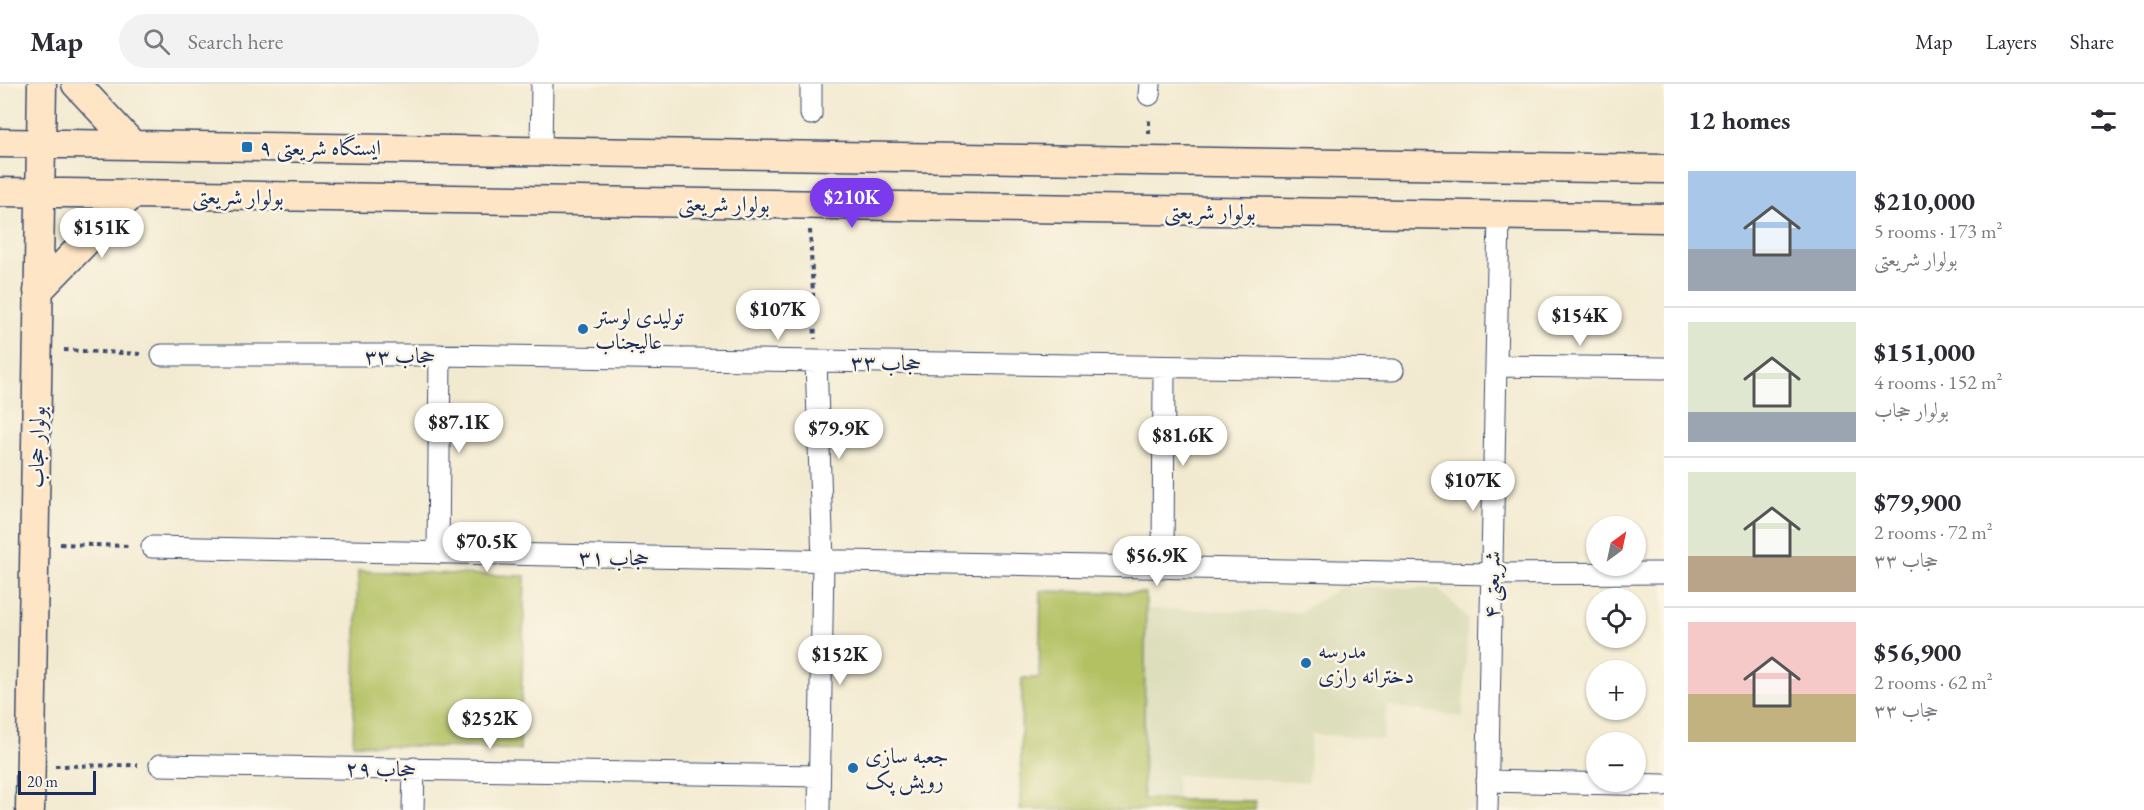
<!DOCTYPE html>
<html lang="en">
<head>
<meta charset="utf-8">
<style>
	:root { --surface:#fff; --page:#f2f2f3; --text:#2b2b33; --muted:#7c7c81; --line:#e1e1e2; --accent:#7c3aed }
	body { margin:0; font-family:"EB Garamond",Amiri,serif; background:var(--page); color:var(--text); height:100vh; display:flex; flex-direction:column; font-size:22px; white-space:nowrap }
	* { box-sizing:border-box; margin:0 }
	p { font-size:20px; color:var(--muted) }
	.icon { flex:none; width:33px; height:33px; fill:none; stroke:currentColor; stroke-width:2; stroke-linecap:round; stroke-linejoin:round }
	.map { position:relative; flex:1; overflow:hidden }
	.sheet { display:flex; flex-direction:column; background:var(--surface); width:480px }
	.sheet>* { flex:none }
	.needle { width:39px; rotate:33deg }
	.fabs { position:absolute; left:1586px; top:432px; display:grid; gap:12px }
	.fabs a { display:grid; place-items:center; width:60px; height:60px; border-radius:50%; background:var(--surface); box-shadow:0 2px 4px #0004; font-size:30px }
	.scale { position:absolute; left:18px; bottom:15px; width:78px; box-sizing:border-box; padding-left:6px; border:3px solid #1b2f5e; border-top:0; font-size:16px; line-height:21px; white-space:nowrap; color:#1b2f5e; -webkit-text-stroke:4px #fcf5e5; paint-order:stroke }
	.price { position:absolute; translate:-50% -51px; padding:0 14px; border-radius:21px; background:#fff; color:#222; font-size:20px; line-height:39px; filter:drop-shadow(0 2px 3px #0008) }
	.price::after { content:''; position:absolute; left:50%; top:36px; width:18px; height:14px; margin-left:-9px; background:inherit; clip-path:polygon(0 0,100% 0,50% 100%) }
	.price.on { background:var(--accent); color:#fff }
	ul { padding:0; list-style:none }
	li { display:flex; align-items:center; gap:18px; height:150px; padding:0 24px }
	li+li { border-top:2px solid var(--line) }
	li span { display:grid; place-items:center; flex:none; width:168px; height:120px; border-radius:0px; color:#555 }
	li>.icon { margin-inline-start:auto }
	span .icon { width:72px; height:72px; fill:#fffc; stroke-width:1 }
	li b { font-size:26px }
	h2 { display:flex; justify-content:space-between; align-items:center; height:72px; padding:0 24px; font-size:26px }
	header { display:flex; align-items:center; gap:36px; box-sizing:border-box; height:84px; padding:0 30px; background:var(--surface); border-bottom:2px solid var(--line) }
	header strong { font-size:28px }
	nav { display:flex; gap:33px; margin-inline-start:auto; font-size:21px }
	.search { width:420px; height:54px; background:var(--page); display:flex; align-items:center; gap:15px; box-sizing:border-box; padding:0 21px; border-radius:33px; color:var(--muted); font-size:22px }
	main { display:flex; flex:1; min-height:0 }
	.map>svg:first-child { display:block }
	.built { fill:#dddebc }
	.green { fill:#b3c163; stroke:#677860; stroke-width:1.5 }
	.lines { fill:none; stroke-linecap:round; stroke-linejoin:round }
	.minor-casing { stroke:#3b4b6f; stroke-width:23 }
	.secondary-casing { stroke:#3b4b6f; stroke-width:31 }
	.path { stroke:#3b4b6f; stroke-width:4; stroke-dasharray:4.5 4.5; stroke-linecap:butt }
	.minor { stroke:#fff; stroke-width:21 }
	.secondary { stroke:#fde5c5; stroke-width:28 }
	.poi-dot { fill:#1f6fb2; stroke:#fcf5e5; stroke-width:2 }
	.labels { text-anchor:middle; stroke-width:5; stroke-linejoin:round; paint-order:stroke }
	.poi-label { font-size:22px; fill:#1b2f5e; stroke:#fcf5e5; text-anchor:start }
	.street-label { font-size:22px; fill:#1b2f5e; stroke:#fcf5e5 }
</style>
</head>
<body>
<header>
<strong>Map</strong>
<div class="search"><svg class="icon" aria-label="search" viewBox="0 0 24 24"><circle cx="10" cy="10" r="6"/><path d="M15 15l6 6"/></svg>Search here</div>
<nav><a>Map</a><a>Layers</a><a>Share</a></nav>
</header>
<main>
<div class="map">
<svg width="1664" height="726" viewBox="0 0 1664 726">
	<rect width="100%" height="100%" fill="#fcf5e5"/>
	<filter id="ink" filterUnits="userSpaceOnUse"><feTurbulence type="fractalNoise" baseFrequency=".0167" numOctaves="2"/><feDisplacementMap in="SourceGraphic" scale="12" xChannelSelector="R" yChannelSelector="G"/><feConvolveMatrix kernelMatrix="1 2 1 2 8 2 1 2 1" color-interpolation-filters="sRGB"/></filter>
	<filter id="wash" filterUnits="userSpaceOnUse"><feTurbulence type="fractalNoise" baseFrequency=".008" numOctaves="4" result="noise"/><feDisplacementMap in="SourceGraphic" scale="24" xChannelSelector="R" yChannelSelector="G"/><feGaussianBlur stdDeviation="1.35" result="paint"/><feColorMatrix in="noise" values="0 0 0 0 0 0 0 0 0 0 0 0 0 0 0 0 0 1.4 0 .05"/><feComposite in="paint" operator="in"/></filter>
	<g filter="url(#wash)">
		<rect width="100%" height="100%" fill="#f2ead0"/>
		<path class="built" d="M 1342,502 L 1438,505 L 1468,535 L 1463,633 L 1387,622 L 1383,655 L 1311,650 L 1308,698 L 1176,691 L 1178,716 L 1143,716 L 1146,525 L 1301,528 Z"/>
		<path class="green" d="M 358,487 L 525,492 L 520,666 L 353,660 Z
			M 1041,507 L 1146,509 L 1143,715 L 1255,717 L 1255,726 L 1020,726 L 1022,594 L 1039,594 Z"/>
	</g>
	<g filter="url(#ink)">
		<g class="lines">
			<defs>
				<path id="minor" d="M 1149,11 L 1150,0
					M 811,30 L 811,0
					M 541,68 L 542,0
					M 162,271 L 440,271 L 1393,286
					M 816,277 L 823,477 L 819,726
					M 1496,282 L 1664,284
					M 152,463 L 1491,490 L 1664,489
					M 438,469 L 440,271
					M 1163,484 L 1164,283
					M 160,681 L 819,692
					M 1487,697 L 1664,701
					M 413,726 L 414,684
					M 1487,726 L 1499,132"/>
				<path id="secondary" d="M 76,0 L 133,61
					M 0,59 L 1664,85
					M 0,108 L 1664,134
					M 38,207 L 132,110
					M 30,726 L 42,0"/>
			</defs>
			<use href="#minor" class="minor-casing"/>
			<use href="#secondary" class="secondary-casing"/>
			<path class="path" d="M 1149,50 L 1149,33
				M 810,146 L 815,255
				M 64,266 L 140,270
				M 60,460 L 130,462
				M 55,682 L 138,681"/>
			<use href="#minor" class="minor"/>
			<use href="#secondary" class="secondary"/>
		</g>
	</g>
	<g class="poi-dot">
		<rect x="241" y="57" width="12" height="12" rx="3"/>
		<circle cx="583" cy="245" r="6"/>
		<circle cx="1306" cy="579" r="6"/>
		<circle cx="853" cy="684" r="6"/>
	</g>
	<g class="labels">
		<g class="poi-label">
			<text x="259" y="71">ایستگاه شریعتی ۹</text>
			<text x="595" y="240">تولیدی لوستر<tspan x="595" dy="25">عالیجناب</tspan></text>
			<text x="1318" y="574">مدرسه<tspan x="1318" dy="25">دخترانه رازی</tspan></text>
			<text x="865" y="679">جعبه سازی<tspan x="865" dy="25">رویش پک</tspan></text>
		</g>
		<g class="street-label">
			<text transform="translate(238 112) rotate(1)" y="8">بولوار شریعتی</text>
			<text transform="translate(724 119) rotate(1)" y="8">بولوار شریعتی</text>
			<text transform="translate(1210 127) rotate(1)" y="8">بولوار شریعتی</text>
			<text x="400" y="279">حجاب ۳۳</text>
			<text transform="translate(886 278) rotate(1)" y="8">حجاب ۳۳</text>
			<text transform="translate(36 363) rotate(-89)" y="8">بولوار حجاب</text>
			<text transform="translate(614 473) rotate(1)" y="8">حجاب ۳۱</text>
			<text transform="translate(1491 501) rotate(-89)" y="8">شریعتی ۴</text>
			<text transform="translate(381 684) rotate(1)" y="8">حجاب ۲۹</text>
		</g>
	</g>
</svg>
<div class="fabs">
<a><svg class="needle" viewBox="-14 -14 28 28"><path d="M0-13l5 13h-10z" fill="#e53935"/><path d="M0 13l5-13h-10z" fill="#7c7c81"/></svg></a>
<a><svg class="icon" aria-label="locate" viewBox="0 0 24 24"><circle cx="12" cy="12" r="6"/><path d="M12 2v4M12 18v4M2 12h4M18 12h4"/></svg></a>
<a>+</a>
<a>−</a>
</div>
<div class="scale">20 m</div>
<b class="price on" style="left:852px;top:145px">$210K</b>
<b class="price" style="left:102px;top:175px">$151K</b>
<b class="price" style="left:778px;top:257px">$107K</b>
<b class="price" style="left:1580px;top:263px">$154K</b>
<b class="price" style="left:459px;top:370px">$87.1K</b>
<b class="price" style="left:839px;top:376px">$79.9K</b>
<b class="price" style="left:1183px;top:383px">$81.6K</b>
<b class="price" style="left:1473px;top:428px">$107K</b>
<b class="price" style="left:487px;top:489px">$70.5K</b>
<b class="price" style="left:1157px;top:503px">$56.9K</b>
<b class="price" style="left:840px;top:602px">$152K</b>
<b class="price" style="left:490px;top:666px">$252K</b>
</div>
<section class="sheet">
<h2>12 homes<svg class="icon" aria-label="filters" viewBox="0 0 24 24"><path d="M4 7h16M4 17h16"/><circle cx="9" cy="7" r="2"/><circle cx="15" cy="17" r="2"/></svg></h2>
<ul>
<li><span style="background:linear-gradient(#a9c7e8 65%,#9aa5b1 0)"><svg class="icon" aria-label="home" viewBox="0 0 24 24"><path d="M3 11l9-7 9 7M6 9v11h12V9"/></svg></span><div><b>$210,000</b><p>5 rooms · 173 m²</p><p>بولوار شریعتی</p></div></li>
<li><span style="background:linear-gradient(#dfe7d0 75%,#9aa5b1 0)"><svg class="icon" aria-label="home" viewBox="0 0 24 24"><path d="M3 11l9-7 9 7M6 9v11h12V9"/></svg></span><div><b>$151,000</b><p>4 rooms · 152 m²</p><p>بولوار حجاب</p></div></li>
<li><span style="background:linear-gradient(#dfe7d0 70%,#b9a48a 0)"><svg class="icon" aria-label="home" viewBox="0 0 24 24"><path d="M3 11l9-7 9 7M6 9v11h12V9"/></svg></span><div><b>$79,900</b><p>2 rooms · 72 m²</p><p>حجاب ۳۳</p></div></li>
<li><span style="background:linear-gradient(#f6c9c9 60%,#c2b280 0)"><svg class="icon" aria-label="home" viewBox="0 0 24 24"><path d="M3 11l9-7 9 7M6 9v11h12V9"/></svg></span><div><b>$56,900</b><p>2 rooms · 62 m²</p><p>حجاب ۳۳</p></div></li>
</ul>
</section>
</main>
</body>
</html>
